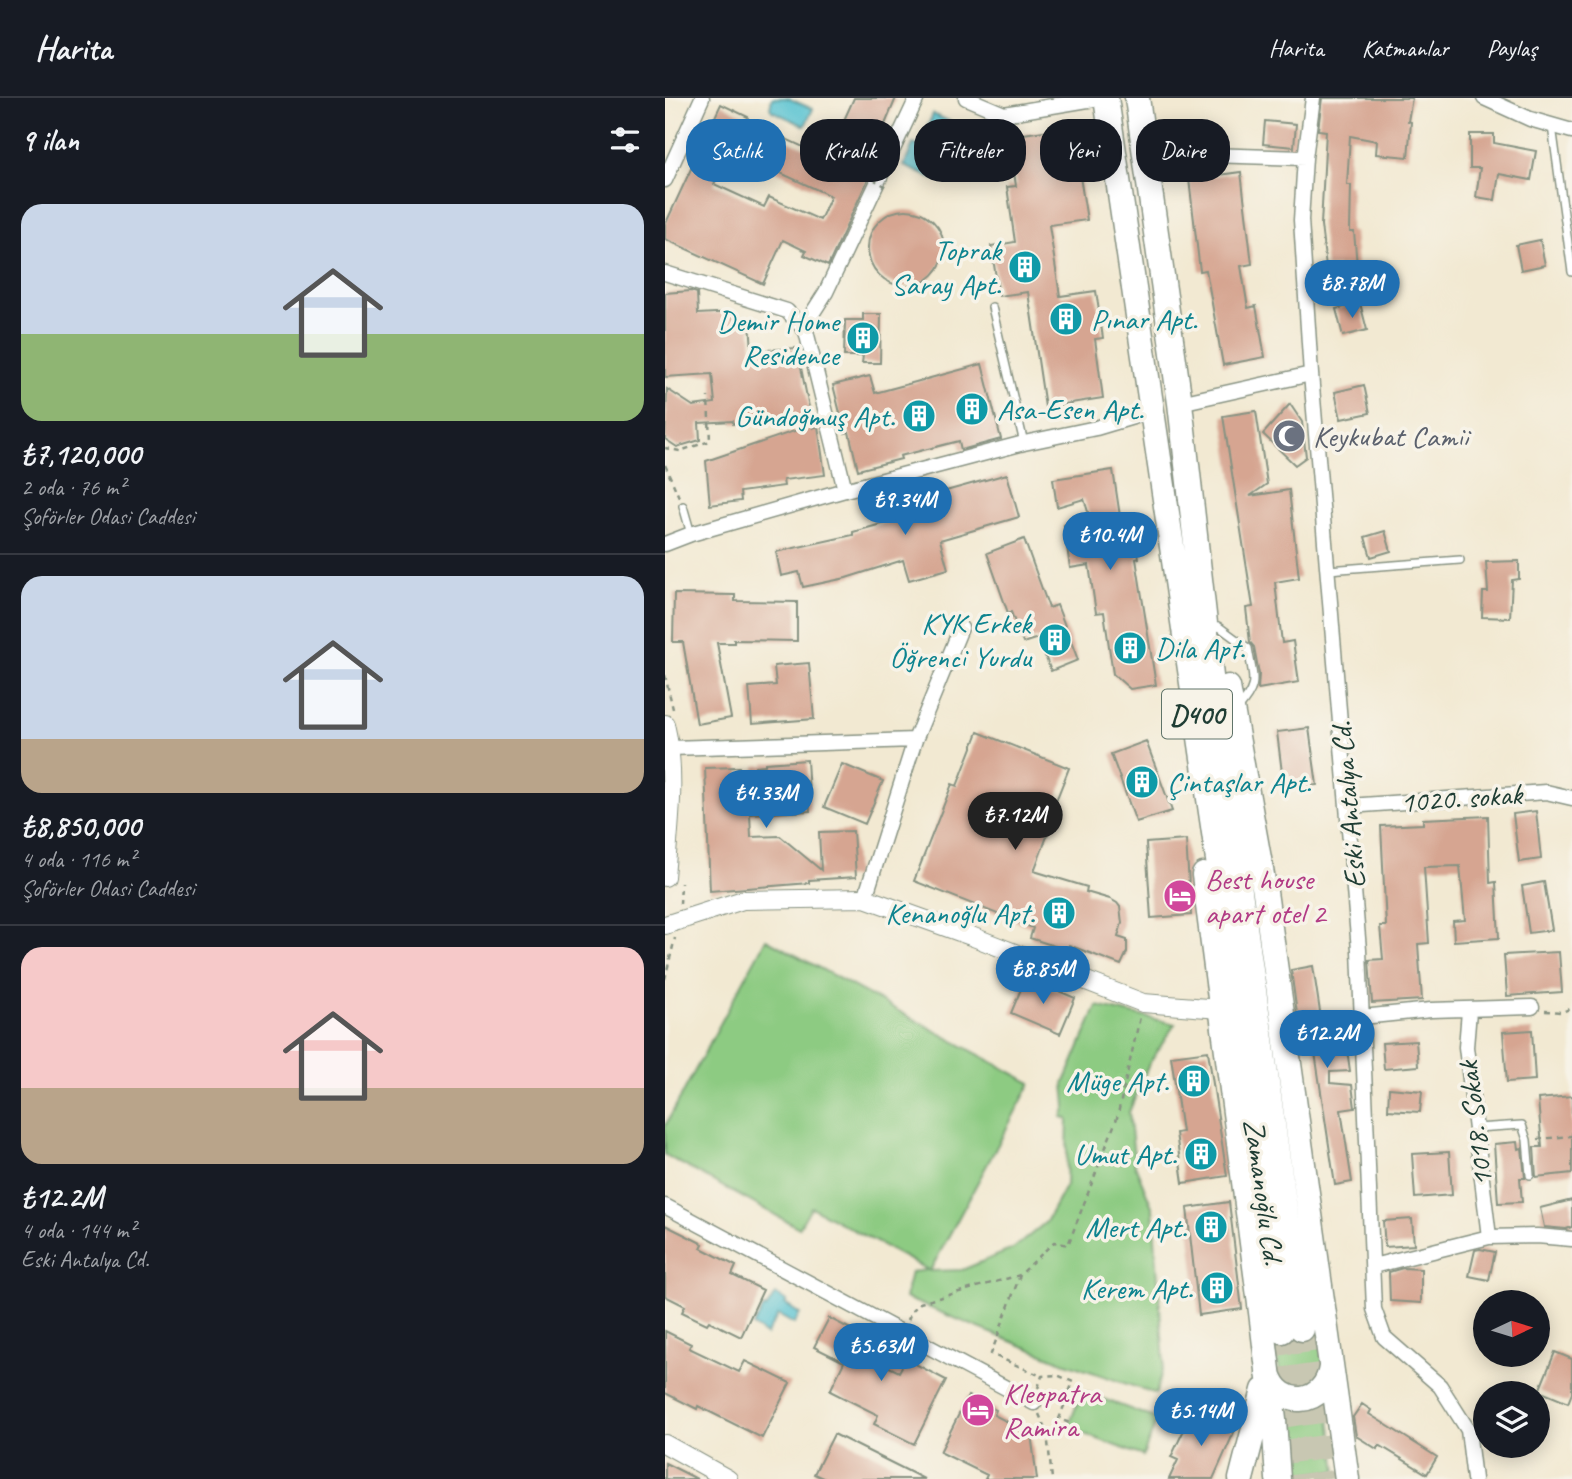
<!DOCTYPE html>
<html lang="tr">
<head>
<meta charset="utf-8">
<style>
	:root { --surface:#171b24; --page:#242831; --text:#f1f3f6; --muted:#9ea1a6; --line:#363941; --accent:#1f6fb2 }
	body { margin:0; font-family:Caveat,sans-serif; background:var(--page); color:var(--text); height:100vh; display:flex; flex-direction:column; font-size:26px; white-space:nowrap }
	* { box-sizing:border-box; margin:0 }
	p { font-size:23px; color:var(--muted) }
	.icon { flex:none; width:38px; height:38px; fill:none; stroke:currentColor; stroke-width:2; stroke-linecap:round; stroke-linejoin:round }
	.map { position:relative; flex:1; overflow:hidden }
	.side { display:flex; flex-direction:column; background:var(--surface); width:665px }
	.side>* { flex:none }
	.hud { position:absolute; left:21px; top:21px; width:665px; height:63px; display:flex; gap:14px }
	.needle { width:46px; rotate:86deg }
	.buttons { position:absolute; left:808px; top:1192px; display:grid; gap:14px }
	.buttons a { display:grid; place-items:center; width:77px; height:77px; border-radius:50%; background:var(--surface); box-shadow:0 4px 18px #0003; font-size:35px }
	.price { position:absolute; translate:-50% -60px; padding:0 16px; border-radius:24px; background:var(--accent); color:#fff; font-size:23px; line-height:46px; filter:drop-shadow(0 2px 4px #0008) }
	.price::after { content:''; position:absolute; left:50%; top:42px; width:21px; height:16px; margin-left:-10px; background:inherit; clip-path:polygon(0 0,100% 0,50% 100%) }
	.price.on { background:#222; color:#fff }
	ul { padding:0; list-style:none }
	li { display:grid; align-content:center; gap:14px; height:371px; padding:0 21px }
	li+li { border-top:2px solid var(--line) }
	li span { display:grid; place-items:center; height:217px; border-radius:21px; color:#555 }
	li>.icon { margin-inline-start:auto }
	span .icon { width:126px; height:126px; fill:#fffc; stroke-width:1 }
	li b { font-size:30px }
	h2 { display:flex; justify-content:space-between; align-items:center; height:84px; padding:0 21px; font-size:30px }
	.pill { padding:0 24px; border-radius:28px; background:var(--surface); box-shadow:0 4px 18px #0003; font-size:24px; line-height:63px }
	.pill.on { background:var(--accent); color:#fff }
	header { display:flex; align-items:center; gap:42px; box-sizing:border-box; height:98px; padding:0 35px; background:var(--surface); border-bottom:2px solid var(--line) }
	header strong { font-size:33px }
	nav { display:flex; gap:38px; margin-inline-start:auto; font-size:24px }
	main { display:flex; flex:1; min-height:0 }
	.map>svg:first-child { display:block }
	.green { fill:#8dcb82; stroke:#56845b; stroke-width:2 }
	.water { fill:#56c2d1; stroke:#3a8082; stroke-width:2 }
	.building { fill:#d6a591; fill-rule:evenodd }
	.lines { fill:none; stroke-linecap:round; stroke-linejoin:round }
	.trunk-tunnel { stroke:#c8c7b2; stroke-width:24; stroke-dasharray:24 12; stroke-linecap:butt }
	.service-casing { stroke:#889383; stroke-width:10 }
	.minor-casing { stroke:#889383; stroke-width:17 }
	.tertiary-casing { stroke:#889383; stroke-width:20 }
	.trunk-casing { stroke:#889383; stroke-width:27 }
	.path { stroke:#889383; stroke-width:2.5; stroke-dasharray:5 5; stroke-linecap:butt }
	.service { stroke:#fff; stroke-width:7 }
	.minor { stroke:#fff; stroke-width:14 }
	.tertiary { stroke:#fff; stroke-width:18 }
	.trunk { stroke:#fff; stroke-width:24 }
	.path-bridge { stroke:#889383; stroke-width:2.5; stroke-dasharray:5 5; stroke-linecap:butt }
	.labels { text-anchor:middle; stroke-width:7; stroke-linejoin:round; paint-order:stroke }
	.shield { fill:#f7f3e8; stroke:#60746a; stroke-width:2 }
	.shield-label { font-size:28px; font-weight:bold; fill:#1f3d34 }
	.culture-label { font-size:30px; fill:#0d838f; stroke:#f7f3e8; text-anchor:end }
	.worship-label { font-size:30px; fill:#5b616d; stroke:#f7f3e8; text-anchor:start }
	.street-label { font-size:30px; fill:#1f3d34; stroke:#f7f3e8 }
	.hotel-label { font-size:30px; fill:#b23c85; stroke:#f7f3e8; text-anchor:start }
</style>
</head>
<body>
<header>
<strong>Harita</strong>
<nav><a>Harita</a><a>Katmanlar</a><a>Paylaş</a></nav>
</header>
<main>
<section class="side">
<h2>9 ilan<svg class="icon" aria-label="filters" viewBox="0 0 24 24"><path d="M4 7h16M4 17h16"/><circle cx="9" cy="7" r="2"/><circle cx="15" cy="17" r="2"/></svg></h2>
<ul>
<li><span style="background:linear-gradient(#c9d6e8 60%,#8fb573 0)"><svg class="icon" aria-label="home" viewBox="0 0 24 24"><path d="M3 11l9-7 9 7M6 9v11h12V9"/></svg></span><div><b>₺7,120,000</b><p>2 oda · 76 m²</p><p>Şoförler Odasi Caddesi</p></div></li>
<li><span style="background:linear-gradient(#c9d6e8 75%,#b9a48a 0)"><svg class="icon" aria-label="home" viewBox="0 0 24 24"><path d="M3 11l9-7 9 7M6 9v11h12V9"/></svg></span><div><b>₺8,850,000</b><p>4 oda · 116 m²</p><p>Şoförler Odasi Caddesi</p></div></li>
<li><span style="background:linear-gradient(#f6c9c9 65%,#b9a48a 0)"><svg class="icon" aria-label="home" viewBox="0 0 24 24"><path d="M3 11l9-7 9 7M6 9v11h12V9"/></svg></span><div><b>₺12.2M</b><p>4 oda · 144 m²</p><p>Eski Antalya Cd.</p></div></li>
</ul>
</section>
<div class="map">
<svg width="907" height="1381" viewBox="0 0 907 1381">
	<rect width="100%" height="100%" fill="#f7f3e8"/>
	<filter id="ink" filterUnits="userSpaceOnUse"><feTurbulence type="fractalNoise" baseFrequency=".0143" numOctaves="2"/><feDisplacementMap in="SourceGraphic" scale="14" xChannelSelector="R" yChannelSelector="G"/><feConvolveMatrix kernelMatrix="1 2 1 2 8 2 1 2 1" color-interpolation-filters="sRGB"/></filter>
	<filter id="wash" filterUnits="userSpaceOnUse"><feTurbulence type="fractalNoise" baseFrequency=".00686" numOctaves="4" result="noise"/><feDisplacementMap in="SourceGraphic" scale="28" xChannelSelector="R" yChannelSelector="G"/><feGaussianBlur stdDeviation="1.57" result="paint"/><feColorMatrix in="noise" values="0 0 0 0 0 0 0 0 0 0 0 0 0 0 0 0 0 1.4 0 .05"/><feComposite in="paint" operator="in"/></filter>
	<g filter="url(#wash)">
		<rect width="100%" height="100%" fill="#f2e9d2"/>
		<path class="green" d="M 101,841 L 366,985 L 265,1173 L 297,1172 L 348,1151 L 381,1124 L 401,1087 L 403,1021 L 397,1019 L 401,1008 L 399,986 L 432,908 L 510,926 L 484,966 L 464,1014 L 470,1067 L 488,1111 L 499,1265 L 491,1296 L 395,1263 L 240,1200 L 246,1174 L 263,1172 L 146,1109 L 134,1130 L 0,1057 L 0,1028 Z
			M 655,1235 L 659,1272 L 647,1292 L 618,1287 L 607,1240 Z
			M 417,1293 L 492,1321 L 478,1358 L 403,1330 Z
			M 662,1297 L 672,1373 L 624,1379 L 615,1303 Z"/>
		<path class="water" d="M 107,0 L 123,0 L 148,11 L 140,28 L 107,13 L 105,10 Z
			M 268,16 L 288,25 L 276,53 L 282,57 L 271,82 L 239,68 L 248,46 L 254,48 Z
			M 110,1196 L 122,1203 L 120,1206 L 135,1216 L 129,1226 L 113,1217 L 101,1237 L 88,1228 L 99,1210 L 101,1211 Z"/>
		<g id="blocks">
			<path class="building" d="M 189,0 L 231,0 L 199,77 L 204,79 L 163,168 L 139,157 L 141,153 L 118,142 L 98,186 L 0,141 L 0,127 L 56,6 L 83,19 L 82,23 L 162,60 ZM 65,52 L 166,98 L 155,122 L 104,99 L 99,109 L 49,86 Z
				M 657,0 L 747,0 L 743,23 L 746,24 L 743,59 L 711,56 L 712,43 L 685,38 L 682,87 L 686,87 L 685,134 L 689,134 L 692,167 L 661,169 L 656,127 L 661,33 L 653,32 Z
				M 600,23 L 631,26 L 629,49 L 598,46 Z
				M 407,29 L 422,122 L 384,127 L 395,198 L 431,193 L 438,240 L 430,241 L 438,300 L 380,309 L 363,194 L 334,198 L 326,148 L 350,144 L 342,89 L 351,88 L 344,38 Z
				M 805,36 L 829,36 L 829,45 L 871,53 L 866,82 L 834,76 L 830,102 L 811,99 L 815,70 L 805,70 Z
				M 576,74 L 587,166 L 576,168 L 583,210 L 591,208 L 600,259 L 558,267 L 541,172 L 535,173 L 524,81 Z
				M203 150a38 38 0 1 1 76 0a38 38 0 1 1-76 0Z
				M 875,142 L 880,167 L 856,172 L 851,147 Z
				M 26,193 L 32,195 L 33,216 L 69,214 L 69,224 L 85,223 L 87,253 L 132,250 L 146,319 L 68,326 L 68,323 L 34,325 L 35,342 L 12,349 L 0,341 L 2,291 L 28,308 L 50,305 L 47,276 L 0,279 L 0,195 Z
				M 695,205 L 702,232 L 678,238 L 671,211 Z
				M 198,216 L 216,216 L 215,265 L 197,265 L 198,258 L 179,258 L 180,222 L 198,222 Z
				M 317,266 L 336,341 L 296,352 L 294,343 L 235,358 L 236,361 L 193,372 L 184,334 L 180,335 L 168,287 L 205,278 L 210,295 Z
				M 699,287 L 705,315 L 676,321 L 670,294 Z
				M 625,306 L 637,324 L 641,359 L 630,367 L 598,336 Z
				M 591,313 L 602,386 L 585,398 L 624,392 L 634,480 L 610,484 L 617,545 L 628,543 L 634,584 L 593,591 L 594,576 L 589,549 L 585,544 L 581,510 L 588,509 L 558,318 Z
				M 147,327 L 148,330 L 153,328 L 160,377 L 118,382 L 119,388 L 75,394 L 76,403 L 45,407 L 41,363 Z
				M 448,372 L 458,438 L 470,436 L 474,460 L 471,461 L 491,587 L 465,591 L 448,576 L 439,514 L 431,515 L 424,467 L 405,470 L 399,427 L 424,417 L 419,401 L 392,409 L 388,381 Z
				M 342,376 L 354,419 L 275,442 L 283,471 L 244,482 L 238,462 L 181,480 L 138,489 L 134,474 L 116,478 L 111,454 L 188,437 L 188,434 L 227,423 L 226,420 L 284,404 L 281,393 Z
				M 720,433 L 726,453 L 706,459 L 700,439 Z
				M 359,441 L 384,510 L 392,507 L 413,562 L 386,573 L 373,540 L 358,545 L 346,514 L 343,515 L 322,455 Z
				M 854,463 L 854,481 L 847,482 L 845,520 L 817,519 L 818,494 L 823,494 L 821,464 Z
				M 9,496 L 70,497 L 70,503 L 132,504 L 132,543 L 69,542 L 69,545 L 52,545 L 66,620 L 32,626 L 18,544 L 8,544 Z
				M 144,565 L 149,621 L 87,626 L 84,589 L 111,587 L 109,568 Z
				M 644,630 L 652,687 L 619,691 L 612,634 Z
				M 313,634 L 404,670 L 383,723 L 387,725 L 369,773 L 422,789 L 421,794 L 445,801 L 452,805 L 455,809 L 457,825 L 453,839 L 462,842 L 462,854 L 456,867 L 404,847 L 402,852 L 365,840 L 368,830 L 249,783 L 287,686 L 292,688 Z
				M 481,643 L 507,713 L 471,724 L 446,656 Z
				M 142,662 L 145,713 L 85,716 L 86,739 L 115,738 L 156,772 L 154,734 L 188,733 L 191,779 L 144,782 L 144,785 L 45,793 L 40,670 L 74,669 L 76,677 L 90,675 L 90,668 L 100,667 L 100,665 Z
				M 177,666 L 218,683 L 200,726 L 159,709 Z
				M 871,713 L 876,761 L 854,764 L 848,716 Z
				M 823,718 L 825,785 L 831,784 L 834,840 L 789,843 L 788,823 L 800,822 L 795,768 L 759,769 L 764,845 L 753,846 L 757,902 L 707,905 L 704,862 L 718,861 L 715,828 L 721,828 L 716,728 L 758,726 L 758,721 Z
				M 521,742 L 526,817 L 486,820 L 481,745 Z
				M 879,784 L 887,832 L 864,835 L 857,788 Z
				M 894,854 L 897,894 L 842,898 L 839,857 Z
				M 648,868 L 659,940 L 680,937 L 685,973 L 665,974 L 665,985 L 687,987 L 690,1010 L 676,1012 L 687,1084 L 670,1087 L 646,928 L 634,930 L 626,872 Z
				M 361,879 L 410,900 L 395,936 L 346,915 Z
				M 867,932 L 870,982 L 842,984 L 838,934 Z
				M 751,943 L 753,968 L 719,971 L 717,945 Z
				M 543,953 L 562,1078 L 518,1085 L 511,1035 L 517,1034 L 506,958 Z
				M 724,990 L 757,993 L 755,1014 L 723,1012 Z
				M 907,998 L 907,1075 L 871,1079 L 869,1049 L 877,1049 L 873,1001 Z
				M 852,1044 L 853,1051 L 857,1050 L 860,1080 L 855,1080 L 857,1104 L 833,1105 L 829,1046 Z
				M 784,1054 L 787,1097 L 750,1100 L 747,1056 Z
				M 907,1102 L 907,1129 L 901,1131 L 879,1129 L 875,1110 Z
				M 564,1104 L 577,1211 L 534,1217 L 522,1110 Z
				M 747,1121 L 749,1147 L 720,1149 L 718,1123 Z
				M 0,1127 L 38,1146 L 36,1150 L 71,1168 L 67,1177 L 98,1192 L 76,1239 L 44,1223 L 42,1226 L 17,1214 L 20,1208 L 0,1198 Z
				M 815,1151 L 830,1154 L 824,1182 L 804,1178 L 810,1152 Z
				M 738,1170 L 756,1171 L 756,1205 L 725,1203 L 724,1174 Z
				M 164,1220 L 209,1243 L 202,1258 L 234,1274 L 241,1261 L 281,1282 L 249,1346 L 209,1326 L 213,1317 L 165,1293 L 179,1264 L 149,1249 Z
				M 0,1233 L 26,1246 L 24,1250 L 74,1274 L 80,1263 L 125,1285 L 97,1340 L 33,1308 L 32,1311 L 0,1295 Z
				M 890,1254 L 907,1261 L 907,1295 L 903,1305 L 874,1293 Z
				M 303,1298 L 331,1312 L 329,1317 L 366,1336 L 372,1381 L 320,1381 L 322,1377 L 275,1354 Z
				M 697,1306 L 706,1312 L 704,1316 L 772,1359 L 762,1376 L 714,1347 L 712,1351 L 691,1338 L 688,1319 Z
				M 528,1313 L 570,1332 L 548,1381 L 504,1381 L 513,1362 L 506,1359 Z
				M 169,1336 L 259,1381 L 160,1381 L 149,1376 Z
				M 0,1365 L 32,1381 L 0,1381 Z"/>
		</g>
	</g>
	<g filter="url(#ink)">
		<use href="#blocks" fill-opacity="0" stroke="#889383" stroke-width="2"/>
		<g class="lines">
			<path class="trunk-tunnel" d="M 637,1231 L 657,1381
				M 617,1233 L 638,1381"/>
			<defs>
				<path id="service" d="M 887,28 L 907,174
					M 327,209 L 359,345
					M 18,408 L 26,436
					M 663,472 L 795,462
					M 553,528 L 583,550 C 588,582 595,586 572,612
					M 811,1030 L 857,1027 L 862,1042 L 865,1077"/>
				<path id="minor" d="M 301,0 L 339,16 L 435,0
					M 648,0 L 640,60 L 636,122 L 646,276 L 694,852 L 709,1211 L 719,1239 L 775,1288 L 803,1332 L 809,1381
					M 819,0 L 865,21 L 907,33
					M 480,55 L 640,60
					M 0,82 L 37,0
					M 0,175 L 122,213 L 141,233 L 180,392
					M 138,230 L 161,194 L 252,0
					M 515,305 L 646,276
					M 0,446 L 26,436 L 180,392 L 359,345 L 431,330 L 488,313
					M 6,650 L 250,642
					M 684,708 L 881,694 L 907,700
					M 200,800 L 250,642 L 296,530
					M 804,913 L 801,949 L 824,1139
					M 697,919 L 766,912 L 867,909
					M 0,1108 L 369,1305
					M 708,1168 L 824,1139 L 872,1138 L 907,1141"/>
				<path id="tertiary" d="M 0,626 C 12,676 4,728 0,779
					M 0,827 L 78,802 L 200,800 L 306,838 L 478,905 L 555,911
					M 0,1346 L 63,1381"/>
				<path id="trunk" d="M 441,0 L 573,898 L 617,1233
					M 472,0 L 515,305 L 552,631 L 637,1231
					M 563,589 L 600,794 L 682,1381
					M 539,777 L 596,1214 L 609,1322 L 613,1381
					M 603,1275 C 614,1313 661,1308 666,1269
					M 576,1381 L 599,1292"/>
			</defs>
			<use href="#service" class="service-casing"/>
			<use href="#minor" class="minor-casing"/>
			<use href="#tertiary" class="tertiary-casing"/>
			<use href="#trunk" class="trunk-casing"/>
			<path class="path" d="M 0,350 L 15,353 L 45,343 L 43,299
				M 0,367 L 14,399
				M 0,577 L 8,611
				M 15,806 L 16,785
				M 0,881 L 10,840
				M 880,913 L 897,914 L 907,910
				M 641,937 L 681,930
				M 873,1041 L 907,1038
				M 355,1177 L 326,1256 L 376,1278
				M 243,1222 L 246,1214 L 255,1205 L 355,1177 L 389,1144 L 403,1147 L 452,1020 L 475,919
				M 373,1290 L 377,1278 L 392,1277 L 408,1284 L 394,1321 L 405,1325
				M 374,1316 L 382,1335 L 387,1381"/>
			<use href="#service" class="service"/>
			<use href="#minor" class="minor"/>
			<use href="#tertiary" class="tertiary"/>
			<use href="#trunk" class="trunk"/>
			<path class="path-bridge" d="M 208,81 L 220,88"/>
		</g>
	</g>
	<defs>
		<symbol id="building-disc" viewBox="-11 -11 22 22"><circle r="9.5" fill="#0f9aa8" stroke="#f7f3e8"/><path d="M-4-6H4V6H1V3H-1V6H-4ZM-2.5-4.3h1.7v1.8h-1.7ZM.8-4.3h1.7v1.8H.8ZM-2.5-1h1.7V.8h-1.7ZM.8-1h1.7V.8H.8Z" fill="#fff"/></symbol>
		<symbol id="mosque-disc" viewBox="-11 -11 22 22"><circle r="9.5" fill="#6b7280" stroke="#f7f3e8"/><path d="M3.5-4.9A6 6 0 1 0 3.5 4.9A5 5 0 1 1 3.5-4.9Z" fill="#fff"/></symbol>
		<symbol id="hotel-disc" viewBox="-11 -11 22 22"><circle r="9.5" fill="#d1479c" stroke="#f7f3e8"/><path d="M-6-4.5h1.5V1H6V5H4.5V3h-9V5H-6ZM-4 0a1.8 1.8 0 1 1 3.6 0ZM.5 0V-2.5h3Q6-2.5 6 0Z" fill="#fff"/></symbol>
	</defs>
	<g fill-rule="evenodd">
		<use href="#building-disc" x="341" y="150" width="38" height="38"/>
		<use href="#building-disc" x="382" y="202" width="38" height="38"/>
		<use href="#building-disc" x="179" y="221" width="38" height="38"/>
		<use href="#building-disc" x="288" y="292" width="38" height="38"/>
		<use href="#building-disc" x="235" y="299" width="38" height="38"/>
		<use href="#mosque-disc" x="605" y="319" width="38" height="38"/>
		<use href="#building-disc" x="371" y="523" width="38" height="38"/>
		<use href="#building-disc" x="446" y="531" width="38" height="38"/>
		<use href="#building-disc" x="458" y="665" width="38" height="38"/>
		<use href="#hotel-disc" x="496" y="779" width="38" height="38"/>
		<use href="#building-disc" x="375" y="796" width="38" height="38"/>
		<use href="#building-disc" x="510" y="964" width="38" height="38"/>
		<use href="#building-disc" x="517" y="1037" width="38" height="38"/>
		<use href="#building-disc" x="527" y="1110" width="38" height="38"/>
		<use href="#building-disc" x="533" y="1171" width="38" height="38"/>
		<use href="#hotel-disc" x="294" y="1293" width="38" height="38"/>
	</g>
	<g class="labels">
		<rect class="shield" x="497" y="591.5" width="70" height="49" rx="5"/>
		<g class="shield-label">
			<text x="532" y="626">D400</text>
		</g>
		<g class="culture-label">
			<text x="336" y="162">Toprak<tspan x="336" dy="34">Saray Apt.</tspan></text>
			<text x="426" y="231" text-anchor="start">Pınar Apt.</text>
			<text x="174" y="233">Demir Home<tspan x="174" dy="34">Residence</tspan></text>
			<text x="332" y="321" text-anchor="start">Asa-Esen Apt.</text>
			<text x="230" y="328">Gündoğmuş Apt.</text>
			<text x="366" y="535">KYK Erkek<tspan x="366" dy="34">Öğrenci Yurdu</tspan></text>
			<text x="490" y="560" text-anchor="start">Dila Apt.</text>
			<text x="502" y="694" text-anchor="start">Çintaşlar Apt.</text>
			<text x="370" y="825">Kenanoğlu Apt.</text>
			<text x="504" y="993">Müge Apt.</text>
			<text x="512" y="1066">Umut Apt.</text>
			<text x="522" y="1139">Mert Apt.</text>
			<text x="528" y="1200">Kerem Apt.</text>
		</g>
		<g class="worship-label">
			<text x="648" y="348">Keykubat Camii</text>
		</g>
		<g class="street-label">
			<text transform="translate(796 700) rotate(-4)" y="10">1020. sokak</text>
			<text transform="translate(683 707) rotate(-95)" y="10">Eski Antalya Cd.</text>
			<text transform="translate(810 1026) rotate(-97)" y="10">1018. Sokak</text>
			<text transform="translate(599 1094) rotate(82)" y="10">Zamanoğlu Cd.</text>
		</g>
		<g class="hotel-label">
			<text x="540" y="791">Best house<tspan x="540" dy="34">apart otel 2</tspan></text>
			<text x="338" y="1305">Kleopatra<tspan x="338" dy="34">Ramira</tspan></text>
		</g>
	</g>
</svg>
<div class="buttons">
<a><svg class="needle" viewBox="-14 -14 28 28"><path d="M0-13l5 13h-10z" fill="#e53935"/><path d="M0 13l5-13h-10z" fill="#9ea1a6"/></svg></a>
<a><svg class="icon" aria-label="layers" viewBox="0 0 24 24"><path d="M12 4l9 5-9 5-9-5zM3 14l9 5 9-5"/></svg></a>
</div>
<b class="price" style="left:687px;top:222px">₺8.78M</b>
<b class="price" style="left:240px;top:439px">₺9.34M</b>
<b class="price" style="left:445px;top:474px">₺10.4M</b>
<b class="price" style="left:101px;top:732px">₺4.33M</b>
<b class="price on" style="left:350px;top:754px">₺7.12M</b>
<b class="price" style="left:378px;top:908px">₺8.85M</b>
<b class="price" style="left:662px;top:972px">₺12.2M</b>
<b class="price" style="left:216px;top:1285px">₺5.63M</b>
<b class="price" style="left:536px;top:1350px">₺5.14M</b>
<div class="hud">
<a class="pill on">Satılık</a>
<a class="pill">Kiralık</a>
<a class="pill">Filtreler</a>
<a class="pill">Yeni</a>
<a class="pill">Daire</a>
</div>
</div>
</main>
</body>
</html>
